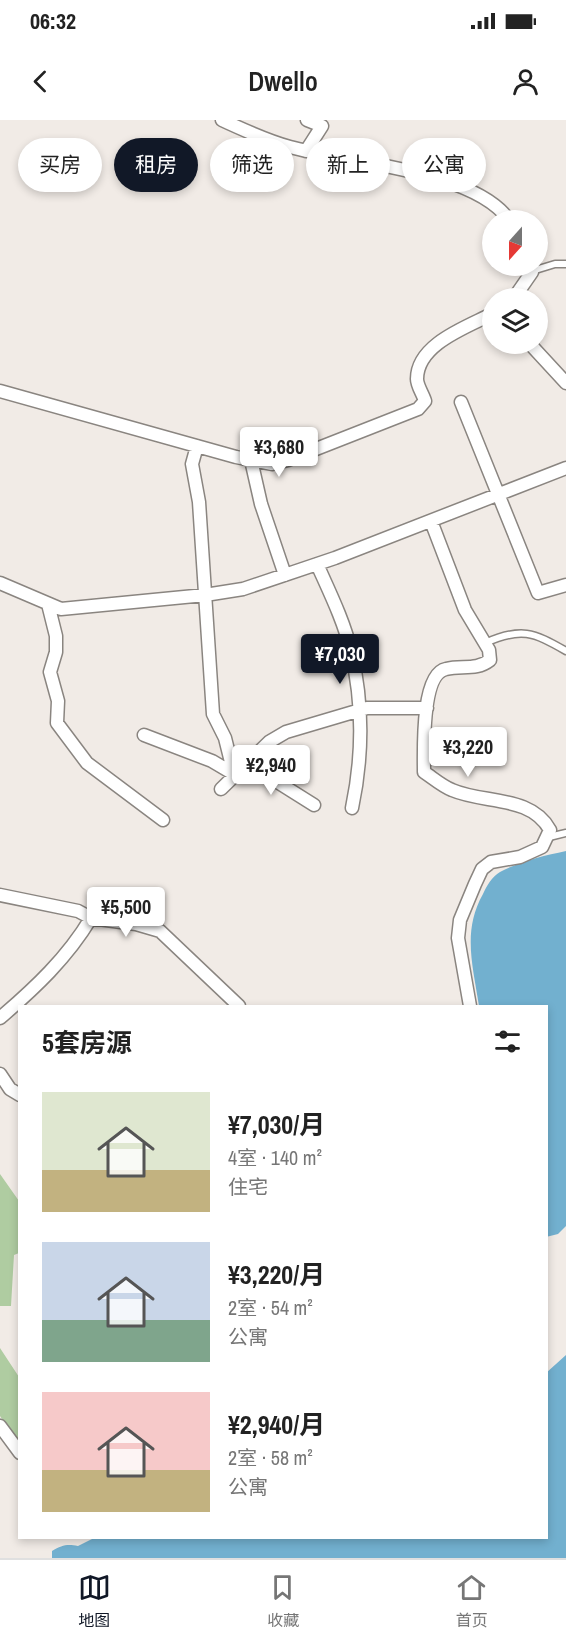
<!DOCTYPE html>
<html lang="zh">
<head>
<meta charset="utf-8">
<style>
	:root { --surface:#fff; --page:#f6f6f6; --text:#222; --muted:#767676; --line:#e0e0e0; --accent:#111827 }
	body { margin:0; font-family:"Archivo Narrow","Noto Sans SC",sans-serif; background:var(--page); color:var(--text); height:100vh; display:flex; flex-direction:column; font-size:22px; white-space:nowrap }
	* { box-sizing:border-box; margin:0 }
	p { font-size:20px; color:var(--muted) }
	.icon { flex:none; width:33px; height:33px; fill:none; stroke:currentColor; stroke-width:2; stroke-linecap:round; stroke-linejoin:round }
	.map { position:relative; flex:1; overflow:hidden }
	.drawer { position:absolute; left:18px; top:885px; width:530px; height:534px; display:flex; flex-direction:column; background:var(--surface); border-radius:0px; box-shadow:0 3px 9px #0003 }
	.drawer>* { flex:none }
	.top-card { position:absolute; left:18px; top:18px; width:531px; height:54px; display:flex; gap:12px }
	.needle { width:39px; rotate:201deg }
	.buttons { position:absolute; left:482px; top:90px; display:grid; gap:12px }
	.buttons a { display:grid; place-items:center; width:66px; height:66px; border-radius:50%; background:var(--surface); box-shadow:0 3px 9px #0003; font-size:30px }
	.price { position:absolute; translate:-50% -51px; padding:0 14px; border-radius:6px; background:#fff; color:#222; font-size:20px; line-height:39px; filter:drop-shadow(0 2px 3px #0008) }
	.price::after { content:''; position:absolute; left:50%; top:36px; width:18px; height:14px; margin-left:-9px; background:inherit; clip-path:polygon(0 0,100% 0,50% 100%) }
	.price.current { background:var(--accent); color:#fff }
	ul { padding:0; list-style:none }
	li { display:flex; align-items:center; gap:18px; height:150px; padding:0 24px }
	li span { display:grid; place-items:center; flex:none; width:168px; height:120px; border-radius:0px; color:#555 }
	li>.icon { margin-inline-start:auto }
	span .icon { width:72px; height:72px; fill:#fffc; stroke-width:1 }
	li b { font-size:26px }
	h2 { display:flex; justify-content:space-between; align-items:center; height:72px; padding:0 24px; font-size:26px }
	.chip { padding:0 21px; border-radius:27px; background:var(--surface); box-shadow:0 3px 9px #0003; font-size:21px; line-height:54px }
	.chip.current { background:var(--accent); color:#fff }
	.status { display:flex; justify-content:space-between; align-items:center; height:42px; padding:0 30px; background:var(--surface); direction:ltr }
	.status svg { height:16px; fill:currentColor }
	header { display:flex; justify-content:space-between; align-items:center; height:78px; padding:0 24px; background:var(--surface); font-size:27px; font-weight:600 }
	.tab-bar { display:flex; justify-content:space-around; align-items:center; height:84px; border-top:2px solid var(--line); background:var(--surface); font-size:16px; color:var(--muted) }
	.tab-bar a { display:grid; justify-items:center; gap:3px }
	.tab-bar .current { color:var(--accent) }
	.map>svg:first-child { display:block }
	.green { fill:#afcca1 }
	.water { fill:#72b0cf }
	.lines { fill:none; stroke-linecap:round; stroke-linejoin:round }
	.service-casing { stroke:#8a8580; stroke-width:9 }
	.minor-casing { stroke:#8a8580; stroke-width:15 }
	.service { stroke:#fff; stroke-width:6 }
	.minor { stroke:#fff; stroke-width:12 }
</style>
</head>
<body>
<div class="status"><b>06:32</b><svg viewBox="0 0 49 12"><path d="M0 12V9h3v3zM5 12V6h3v6zM10 12V3h3v9zM15 12V0h3v12zM26 1h20v11H26zM47 4h2v5h-2z"/></svg></div>
<header><svg class="icon" aria-label="back" viewBox="0 0 24 24"><path d="M15 5l-7 7 7 7"/></svg>Dwello<svg class="icon" aria-label="person" viewBox="0 0 24 24"><circle cx="12" cy="8" r="4"/><path d="M4 21q1-7 8-7t8 7"/></svg></header>
<div class="map">
<svg width="566" height="1438" viewBox="0 0 566 1438">
	<rect width="100%" height="100%" fill="#f1ebe6"/>
	<path class="green" d="M 0,1054 L 19,1081 L 19,1133 L 14,1135 L 11,1186 L 0,1186 Z
		M 0,1228 L 19,1257 L 19,1324 L 0,1296 Z"/>
	<path class="water" d="M 566,731 L 566,1106 L 558,1114 L 546,1117 L 546,886 L 479,886 C 473,846 462,811 483,774 C 487,765 492,757 500,752 C 521,741 543,736 566,731 Z
		M 566,1235 L 566,1438 L 52,1438 L 52,1431 C 62,1425 67,1424 78,1426 L 94,1418 L 546,1418 L 546,1253 Z"/>
	<g class="lines">
		<defs>
			<path id="service" d="M 532,151 L 555,144 L 566,144
				M 485,523 C 521,507 533,512 566,531
				M 549,717 L 566,713"/>
			<path id="minor" d="M 222,0 C 244,10 267,21 290,27 C 348,43 474,50 509,100
				M 306,31 L 322,6 L 307,0
				M 514,178 L 532,152 L 531,146
				M 530,224 L 566,263
				M 0,271 L 236,337 L 272,344 L 288,340 L 418,289 L 425,281 C 423,274 417,266 417,259 C 417,224 467,207 492,194
				M 461,282 L 538,473 L 566,465
				M 251,340 L 261,384 L 285,455
				M 431,401 L 465,490 L 489,530 L 490,540 C 476,551 462,545 446,549 C 421,554 424,631 424,652 C 433,658 442,666 452,670 C 484,684 531,675 550,710 L 542,727 L 520,737 L 491,742 L 482,749 L 475,764 L 460,800 L 458,818 L 470,886
				M 317,444 C 329,471 344,501 351,531 C 363,582 363,636 352,688
				M 0,463 L 61,489 L 205,475 L 243,469 L 335,438 L 566,348
				M 48,484 L 56,516 L 56,532 L 50,552 L 58,581 L 57,603 L 87,643 L 163,700
				M 144,615 L 212,641 L 234,654 L 225,618 L 213,594 L 199,382 L 192,344 L 197,326
				M 254,638 L 279,663 L 314,685
				M 221,669 L 269,622 L 286,612 L 367,588 L 427,588
				M 0,775 L 78,791 L 91,798 L 136,804 L 160,811 L 239,886
				M 0,898 C 35,868 67,838 91,798
				M 0,954 L 10,969 L 20,975
				M 0,1306 L 20,1333"/>
		</defs>
		<use href="#service" class="service-casing"/>
		<use href="#minor" class="minor-casing"/>
		<use href="#service" class="service"/>
		<use href="#minor" class="minor"/>
	</g>
</svg>
<div class="buttons">
<a><svg class="needle" viewBox="-14 -14 28 28"><path d="M0-13l5 13h-10z" fill="#e53935"/><path d="M0 13l5-13h-10z" fill="#767676"/></svg></a>
<a><svg class="icon" aria-label="layers" viewBox="0 0 24 24"><path d="M12 4l9 5-9 5-9-5zM3 14l9 5 9-5"/></svg></a>
</div>
<b class="price" style="left:279px;top:358px">¥3,680</b>
<b class="price current" style="left:340px;top:565px">¥7,030</b>
<b class="price" style="left:468px;top:658px">¥3,220</b>
<b class="price" style="left:271px;top:676px">¥2,940</b>
<b class="price" style="left:126px;top:818px">¥5,500</b>
<div class="top-card">
<a class="chip">买房</a>
<a class="chip current">租房</a>
<a class="chip">筛选</a>
<a class="chip">新上</a>
<a class="chip">公寓</a>
</div>
<section class="drawer">
<h2>5套房源<svg class="icon" aria-label="filters" viewBox="0 0 24 24"><path d="M4 7h16M4 17h16"/><circle cx="9" cy="7" r="2"/><circle cx="15" cy="17" r="2"/></svg></h2>
<ul>
<li><span style="background:linear-gradient(#dfe7d0 65%,#c2b280 0)"><svg class="icon" aria-label="home" viewBox="0 0 24 24"><path d="M3 11l9-7 9 7M6 9v11h12V9"/></svg></span><div><b>¥7,030/月</b><p>4室 · 140 m²</p><p>住宅</p></div></li>
<li><span style="background:linear-gradient(#c9d6e8 65%,#7fa58c 0)"><svg class="icon" aria-label="home" viewBox="0 0 24 24"><path d="M3 11l9-7 9 7M6 9v11h12V9"/></svg></span><div><b>¥3,220/月</b><p>2室 · 54 m²</p><p>公寓</p></div></li>
<li><span style="background:linear-gradient(#f6c9c9 65%,#c2b280 0)"><svg class="icon" aria-label="home" viewBox="0 0 24 24"><path d="M3 11l9-7 9 7M6 9v11h12V9"/></svg></span><div><b>¥2,940/月</b><p>2室 · 58 m²</p><p>公寓</p></div></li>
</ul>
</section>
</div>
<nav class="tab-bar">
<a class="current"><svg class="icon" aria-label="map" viewBox="0 0 24 24"><path d="M3 6l6-2 6 2 6-2v14l-6 2-6-2-6 2zM9 4v14M15 6v14"/></svg>地图</a>
<a><svg class="icon" aria-label="saved" viewBox="0 0 24 24"><path d="M7 4h10v16l-5-4-5 4z"/></svg>收藏</a>
<a><svg class="icon" aria-label="home" viewBox="0 0 24 24"><path d="M3 11l9-7 9 7M6 9v11h12V9"/></svg>首页</a>
</nav>
</body>
</html>
